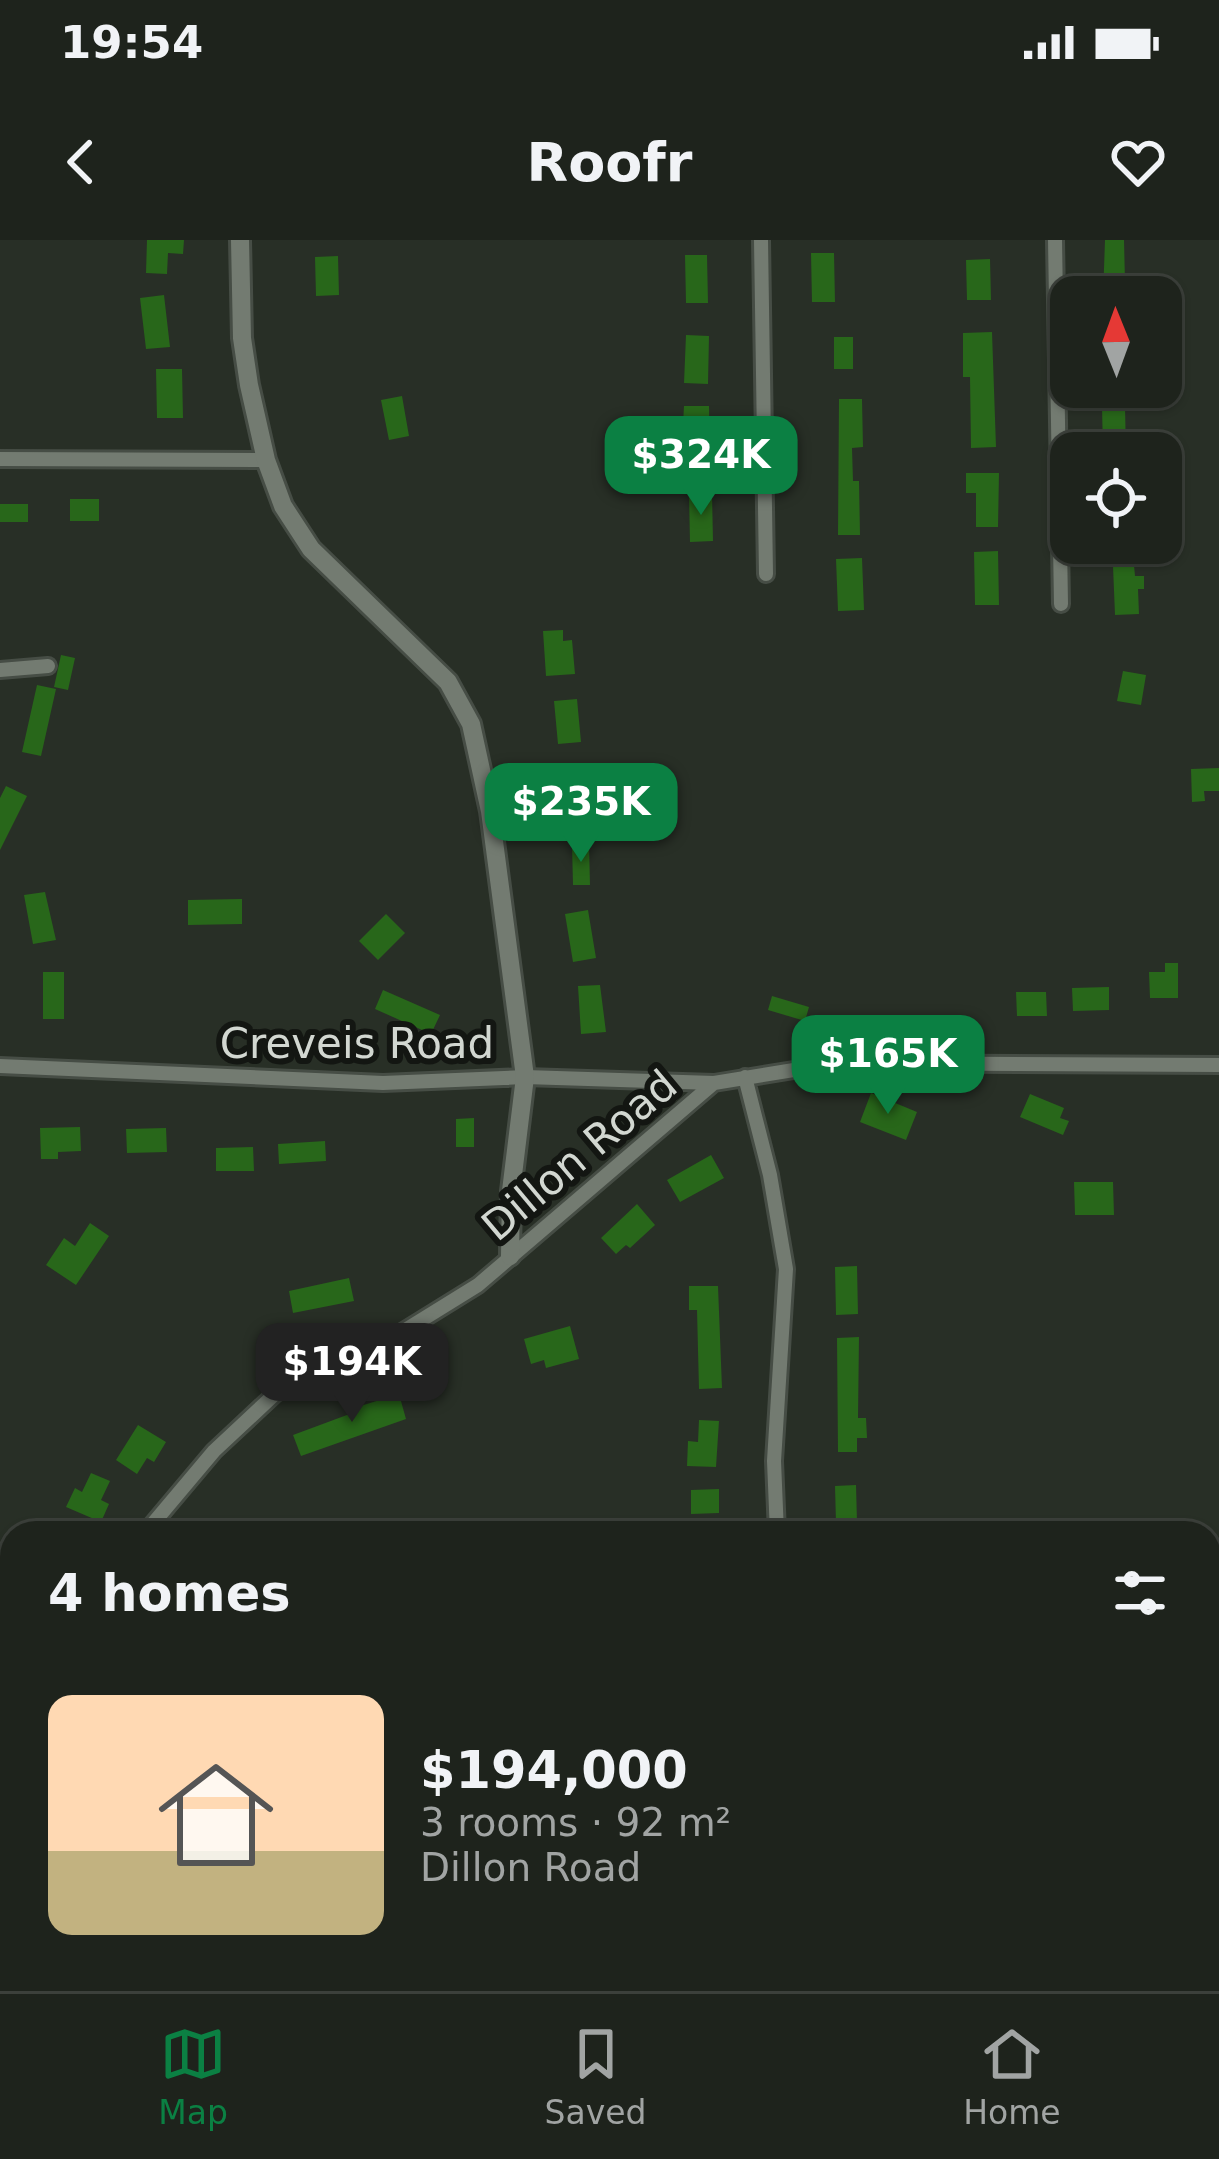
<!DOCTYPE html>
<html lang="en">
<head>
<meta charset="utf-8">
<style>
	:root { --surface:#1e231c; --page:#2b2f29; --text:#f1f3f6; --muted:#a1a4a3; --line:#3c403b; --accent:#0b8043 }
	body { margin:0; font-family:"DejaVu Sans",sans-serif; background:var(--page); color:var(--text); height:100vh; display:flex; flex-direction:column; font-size:45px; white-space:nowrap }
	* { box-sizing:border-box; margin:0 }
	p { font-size:39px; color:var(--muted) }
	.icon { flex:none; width:66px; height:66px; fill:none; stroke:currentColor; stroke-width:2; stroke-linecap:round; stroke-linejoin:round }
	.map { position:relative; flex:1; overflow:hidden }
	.side { position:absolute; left:0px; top:1281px; width:1221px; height:471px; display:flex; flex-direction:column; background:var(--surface); border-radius:36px 36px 0 0; box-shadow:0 3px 9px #0004,0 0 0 3px var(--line) }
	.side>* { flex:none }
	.needle { width:78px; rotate:359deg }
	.tools { position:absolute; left:1050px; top:36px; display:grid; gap:24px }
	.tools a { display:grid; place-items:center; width:132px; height:132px; border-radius:24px; background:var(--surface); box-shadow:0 3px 9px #0004,0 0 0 3px var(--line); font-size:60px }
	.price { position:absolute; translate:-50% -102px; padding:0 27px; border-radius:24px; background:var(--accent); color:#fff; font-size:39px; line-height:78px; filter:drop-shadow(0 3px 6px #0008) }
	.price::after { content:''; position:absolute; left:50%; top:72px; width:36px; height:27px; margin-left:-18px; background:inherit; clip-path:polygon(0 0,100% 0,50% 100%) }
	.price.current { background:#222; color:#fff }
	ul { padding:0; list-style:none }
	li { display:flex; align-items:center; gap:36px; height:300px; padding:0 48px }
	li span { display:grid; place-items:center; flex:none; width:336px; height:240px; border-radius:24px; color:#555 }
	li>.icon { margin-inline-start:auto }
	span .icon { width:144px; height:144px; fill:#fffc; stroke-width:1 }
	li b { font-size:51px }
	h2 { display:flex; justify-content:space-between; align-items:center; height:144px; padding:0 48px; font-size:51px }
	.status { display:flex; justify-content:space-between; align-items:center; height:84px; padding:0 60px; background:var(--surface); direction:ltr }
	.status svg { height:33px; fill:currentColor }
	header { display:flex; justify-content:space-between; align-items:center; height:156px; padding:0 48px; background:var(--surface); font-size:54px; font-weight:600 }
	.dock { display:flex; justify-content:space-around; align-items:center; height:168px; border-top:3px solid var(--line); background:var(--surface); font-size:33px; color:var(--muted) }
	.dock a { display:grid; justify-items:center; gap:6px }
	.dock .current { color:var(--accent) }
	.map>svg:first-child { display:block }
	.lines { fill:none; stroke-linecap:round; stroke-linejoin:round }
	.stream { stroke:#3f573f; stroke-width:4.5 }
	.building { fill:#28671a }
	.street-casing { stroke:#464d45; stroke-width:20 }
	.secondary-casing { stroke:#464d45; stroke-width:24 }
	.street { stroke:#737b71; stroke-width:14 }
	.secondary { stroke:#737b71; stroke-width:18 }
	.labels { text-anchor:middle; stroke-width:12; stroke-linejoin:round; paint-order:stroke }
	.street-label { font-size:42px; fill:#d2d7d1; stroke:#131612 }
</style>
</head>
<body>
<div class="status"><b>19:54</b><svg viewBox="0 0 49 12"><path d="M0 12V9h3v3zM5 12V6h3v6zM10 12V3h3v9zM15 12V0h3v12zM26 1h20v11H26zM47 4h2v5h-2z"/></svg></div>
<header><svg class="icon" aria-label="back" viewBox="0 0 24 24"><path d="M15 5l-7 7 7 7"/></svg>Roofr<svg class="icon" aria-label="heart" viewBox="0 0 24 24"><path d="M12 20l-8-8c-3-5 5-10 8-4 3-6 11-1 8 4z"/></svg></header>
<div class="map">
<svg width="1219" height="1751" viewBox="0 0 1219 1751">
	<rect width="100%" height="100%" fill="#282f26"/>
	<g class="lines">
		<path class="stream" d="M 942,1751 L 950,1740"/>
	</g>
	<path class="building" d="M 147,0 L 184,0 L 183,14 L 168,13 L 167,34 L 146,33 Z
		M 1105,0 L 1124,0 L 1125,42 L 1132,42 L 1132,57 L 1103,57 Z
		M 811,13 L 834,13 L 835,62 L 812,62 Z
		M 685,15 L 707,15 L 708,63 L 686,63 Z
		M 338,16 L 339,55 L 316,56 L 315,17 Z
		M 990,19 L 991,60 L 967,60 L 966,20 Z
		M 164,55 L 170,107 L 146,109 L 140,58 Z
		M 992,92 L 996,207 L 971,208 L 970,137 L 963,137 L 963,93 Z
		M 686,95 L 709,96 L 708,144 L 684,143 Z
		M 834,97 L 853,97 L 853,129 L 834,129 Z
		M 156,129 L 182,129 L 183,178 L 157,178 Z
		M 402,156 L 409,196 L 389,200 L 381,160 Z
		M 839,159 L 862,159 L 863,207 L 852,208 L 853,241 L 859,241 L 860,295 L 838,295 Z
		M 684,166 L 709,166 L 710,213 L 688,214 L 688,202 L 682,202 Z
		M 1102,166 L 1125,166 L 1126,213 L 1103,213 Z
		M 966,233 L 999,233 L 998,287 L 976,287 L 976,253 L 966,253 Z
		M 689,254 L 712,254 L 713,301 L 690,302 Z
		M 70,259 L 99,259 L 99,281 L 70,281 Z
		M 0,264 L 28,264 L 28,282 L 0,282 Z
		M 998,311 L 999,365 L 975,365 L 974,312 Z
		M 862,318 L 864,370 L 838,371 L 836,319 Z
		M 1134,325 L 1135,336 L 1144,336 L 1144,349 L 1138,349 L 1139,374 L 1115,375 L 1113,326 Z
		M 563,390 L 563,401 L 572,400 L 575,434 L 546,436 L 543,391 Z
		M 61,415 L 75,418 L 68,450 L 54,447 Z
		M 1123,431 L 1146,435 L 1141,465 L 1117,461 Z
		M 37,445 L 56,449 L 41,516 L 22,512 Z
		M 577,459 L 581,502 L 558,504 L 554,461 Z
		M 1219,528 L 1219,551 L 1204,551 L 1205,561 L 1192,562 L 1191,529 Z
		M 568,534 L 587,534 L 588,571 L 568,571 Z
		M 6,546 L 27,556 L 0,610 L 0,558 Z
		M 589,604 L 590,645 L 573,645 L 572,605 Z
		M 45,652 L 56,700 L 33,704 L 24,655 Z
		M 242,659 L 242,684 L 188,685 L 188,660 Z
		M 588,670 L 596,718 L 573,722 L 565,674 Z
		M 386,674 L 405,693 L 378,720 L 359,701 Z
		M 1165,723 L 1178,723 L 1178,758 L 1150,758 L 1149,732 L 1165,732 Z
		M 43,732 L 64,732 L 64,779 L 43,779 Z
		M 600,745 L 606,792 L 581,794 L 578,746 Z
		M 1109,747 L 1109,770 L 1073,771 L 1072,748 Z
		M 383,750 L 440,775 L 431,794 L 375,769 Z
		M 1016,752 L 1046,752 L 1047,776 L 1017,776 Z
		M 772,756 L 809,767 L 805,781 L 768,770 Z
		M 871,853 L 917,872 L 906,900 L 860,882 Z
		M 1030,854 L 1064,868 L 1060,878 L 1069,881 L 1063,895 L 1020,877 Z
		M 474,878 L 474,907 L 456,907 L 456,879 Z
		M 80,887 L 81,911 L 58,912 L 58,919 L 41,919 L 40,888 Z
		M 166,888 L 167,912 L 127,913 L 126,889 Z
		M 325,901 L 326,921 L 279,924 L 278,904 Z
		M 253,907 L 254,931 L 216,931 L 216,908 Z
		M 711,915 L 724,938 L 680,962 L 667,940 Z
		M 1074,942 L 1113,942 L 1114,975 L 1075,975 Z
		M 637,964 L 655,985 L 630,1008 L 626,1005 L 616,1014 L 601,998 Z
		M 90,983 L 109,996 L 76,1045 L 46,1025 L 64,998 L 75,1006 Z
		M 857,1026 L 858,1074 L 836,1075 L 835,1027 Z
		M 349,1038 L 354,1061 L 293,1073 L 289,1051 Z
		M 689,1046 L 718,1046 L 722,1148 L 699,1149 L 697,1070 L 689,1070 Z
		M 570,1086 L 579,1119 L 546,1128 L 544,1120 L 531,1124 L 524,1099 Z
		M 859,1097 L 858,1178 L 866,1178 L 867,1198 L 857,1198 L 857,1212 L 838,1212 L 837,1098 Z
		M 399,1154 L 406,1179 L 301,1216 L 293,1195 L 355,1172 L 354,1168 Z
		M 699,1180 L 719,1181 L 716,1227 L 687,1226 L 688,1201 L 698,1202 Z
		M 138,1185 L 166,1202 L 154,1222 L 147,1218 L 137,1234 L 116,1220 Z
		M 91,1233 L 110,1241 L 101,1260 L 109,1264 L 101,1282 L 66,1267 L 75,1248 L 82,1252 Z
		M 856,1245 L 857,1282 L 836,1283 L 835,1246 Z
		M 719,1249 L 719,1273 L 691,1274 L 691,1250 Z"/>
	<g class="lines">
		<defs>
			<path id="street" d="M 761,0 L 766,334
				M 1055,0 L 1061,364
				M 0,219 L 266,220
				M 0,430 L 48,426
				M 0,826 L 383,843 L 525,837 L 714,843
				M 745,837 L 770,935 L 786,1029 L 774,1221 L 777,1293
				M 145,1293 L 214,1211 L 275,1154 L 307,1135 L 386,1102 L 478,1045 L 714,843 L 837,823 L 1219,825
				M 0,1461 L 12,1443
				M 429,1751 L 429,1740"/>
			<path id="secondary" d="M 240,0 L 242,98 L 249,145 L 266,220 L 283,266 L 311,309 L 448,442 L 471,484 L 490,571 L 525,837 L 511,951 L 510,1016
				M 0,1675 L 12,1676
				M 737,1740 L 774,1751"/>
		</defs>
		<use href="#street" class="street-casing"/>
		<use href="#secondary" class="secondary-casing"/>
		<use href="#street" class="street"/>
		<use href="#secondary" class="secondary"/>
	</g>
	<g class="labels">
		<g class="street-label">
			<text x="357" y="818">Creveis Road</text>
			<text transform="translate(579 915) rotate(-40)" y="15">Dillon Road</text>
		</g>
	</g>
</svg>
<div class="tools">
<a><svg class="needle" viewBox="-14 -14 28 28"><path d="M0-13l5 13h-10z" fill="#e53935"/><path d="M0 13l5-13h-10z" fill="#a1a4a3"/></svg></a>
<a><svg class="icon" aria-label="locate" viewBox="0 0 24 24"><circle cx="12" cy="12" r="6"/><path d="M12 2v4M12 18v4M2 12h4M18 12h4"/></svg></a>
</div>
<b class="price" style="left:701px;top:278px">$324K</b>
<b class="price" style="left:581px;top:625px">$235K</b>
<b class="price" style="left:888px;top:877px">$165K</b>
<b class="price current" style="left:352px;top:1185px">$194K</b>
<section class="side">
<h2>4 homes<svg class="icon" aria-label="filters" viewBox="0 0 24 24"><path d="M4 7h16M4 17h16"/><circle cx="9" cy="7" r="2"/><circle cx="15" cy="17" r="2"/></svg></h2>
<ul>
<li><span style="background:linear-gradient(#ffd9b3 65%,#c2b280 0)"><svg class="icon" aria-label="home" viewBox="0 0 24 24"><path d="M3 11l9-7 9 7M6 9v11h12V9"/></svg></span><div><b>$194,000</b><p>3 rooms · 92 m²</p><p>Dillon Road</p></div></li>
</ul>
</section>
</div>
<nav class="dock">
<a class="current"><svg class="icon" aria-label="map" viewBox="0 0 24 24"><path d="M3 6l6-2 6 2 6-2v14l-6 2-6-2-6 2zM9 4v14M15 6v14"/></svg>Map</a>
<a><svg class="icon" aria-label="saved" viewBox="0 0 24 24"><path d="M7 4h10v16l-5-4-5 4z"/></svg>Saved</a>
<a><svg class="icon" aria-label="home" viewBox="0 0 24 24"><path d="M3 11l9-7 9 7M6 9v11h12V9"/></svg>Home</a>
</nav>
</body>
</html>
